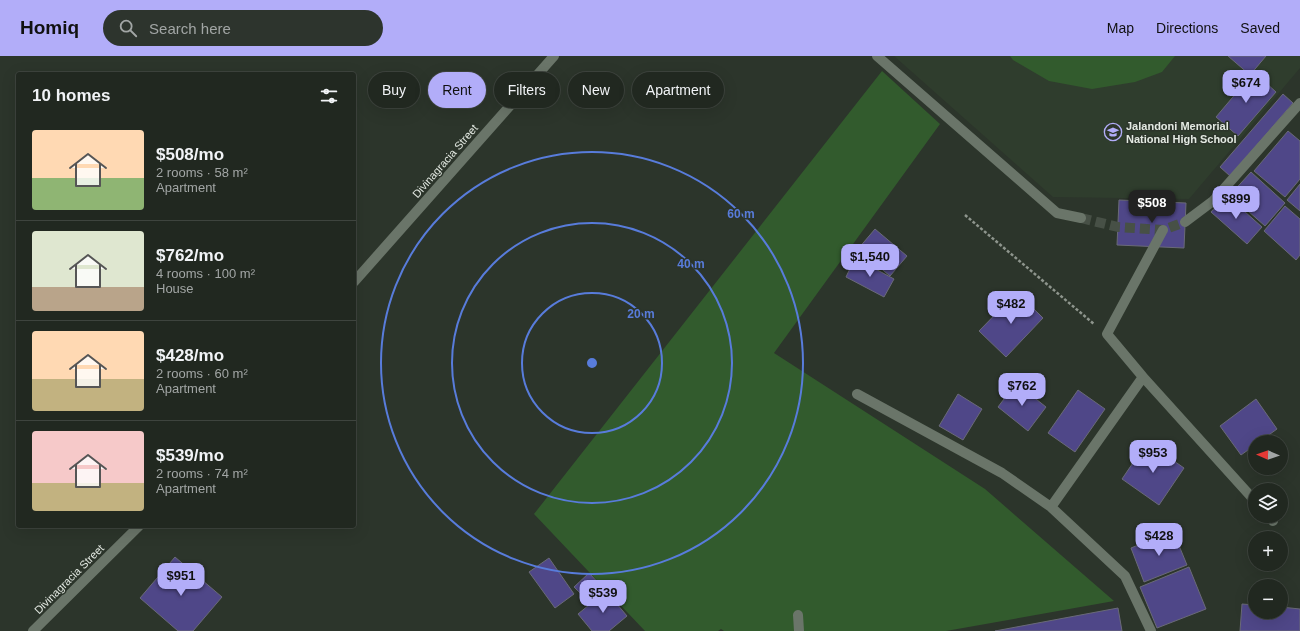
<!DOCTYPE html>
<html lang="en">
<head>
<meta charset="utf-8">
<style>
	:root { --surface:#212820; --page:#2d342d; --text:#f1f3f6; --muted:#a2a6a5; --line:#3e443e; --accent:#b2adf9 }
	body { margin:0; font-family:Helvetica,sans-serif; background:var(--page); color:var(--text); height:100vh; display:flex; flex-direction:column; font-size:15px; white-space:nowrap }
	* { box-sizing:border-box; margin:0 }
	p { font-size:13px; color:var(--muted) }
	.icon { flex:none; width:22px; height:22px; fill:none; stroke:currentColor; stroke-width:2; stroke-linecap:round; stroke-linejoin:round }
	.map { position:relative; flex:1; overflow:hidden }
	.panel { position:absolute; left:16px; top:16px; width:340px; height:456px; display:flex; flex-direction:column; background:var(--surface); border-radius:4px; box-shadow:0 4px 16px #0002,0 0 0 1px var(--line) }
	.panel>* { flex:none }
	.guide { position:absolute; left:368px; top:16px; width:380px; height:36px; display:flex; gap:8px }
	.needle { width:26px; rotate:272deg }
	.buttons { position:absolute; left:1248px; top:379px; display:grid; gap:8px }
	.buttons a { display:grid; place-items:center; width:40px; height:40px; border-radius:50%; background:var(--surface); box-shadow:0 4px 16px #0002,0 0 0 1px var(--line); font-size:20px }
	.price { position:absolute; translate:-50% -34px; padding:0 9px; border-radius:8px; background:var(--accent); color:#111; font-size:13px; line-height:26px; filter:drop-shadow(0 1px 2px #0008) }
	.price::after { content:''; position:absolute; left:50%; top:24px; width:12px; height:9px; margin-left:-6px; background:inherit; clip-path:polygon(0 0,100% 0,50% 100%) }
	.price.current { background:#222; color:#fff }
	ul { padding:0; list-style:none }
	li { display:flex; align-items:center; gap:12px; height:100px; padding:0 16px }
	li+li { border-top:1px solid var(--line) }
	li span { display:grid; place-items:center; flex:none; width:112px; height:80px; border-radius:4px; color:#555 }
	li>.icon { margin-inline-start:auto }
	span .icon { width:48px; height:48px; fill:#fffc; stroke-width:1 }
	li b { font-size:17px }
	h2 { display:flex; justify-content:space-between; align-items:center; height:48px; padding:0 16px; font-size:17px }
	.chip { padding:0 14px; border-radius:18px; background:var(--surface); box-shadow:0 4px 16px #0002,0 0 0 1px var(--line); font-size:14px; line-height:36px }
	.chip.current { background:var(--accent); color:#111 }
	header { display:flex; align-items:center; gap:24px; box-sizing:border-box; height:56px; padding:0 20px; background:var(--accent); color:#111 }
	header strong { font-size:19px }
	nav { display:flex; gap:22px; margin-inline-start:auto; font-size:14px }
	.search { width:280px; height:36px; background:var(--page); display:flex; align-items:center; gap:10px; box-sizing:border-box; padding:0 14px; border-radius:22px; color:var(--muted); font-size:15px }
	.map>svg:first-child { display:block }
	.built { fill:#2f3d2d }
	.green { fill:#325b2d }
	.building { fill:#4f4788; stroke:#6a6a78 }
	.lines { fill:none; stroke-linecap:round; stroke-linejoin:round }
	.minor-tunnel { stroke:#475046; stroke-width:10; stroke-dasharray:10 5; stroke-linecap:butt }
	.path { stroke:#8e958d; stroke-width:2.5; stroke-dasharray:3 2; stroke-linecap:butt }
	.minor { stroke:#6a7569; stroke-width:10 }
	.ring { fill:none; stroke:#587cdb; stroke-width:2 }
	.labels { text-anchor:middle; stroke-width:3; stroke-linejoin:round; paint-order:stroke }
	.poi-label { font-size:11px; font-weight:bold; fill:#e3e9e2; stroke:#2c352b; text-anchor:start }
	.street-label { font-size:11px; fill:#e3e9e2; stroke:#2c352b }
	.centre { fill:#587cdb; stroke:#2c352b; stroke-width:2 }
	.ring-label { font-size:12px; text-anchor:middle; font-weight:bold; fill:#587cdb; stroke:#2c352b; stroke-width:3; stroke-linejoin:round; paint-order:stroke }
</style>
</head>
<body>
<header>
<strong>Homiq</strong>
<div class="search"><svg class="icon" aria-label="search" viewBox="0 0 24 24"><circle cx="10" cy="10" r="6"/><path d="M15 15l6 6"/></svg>Search here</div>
<nav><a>Map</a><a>Directions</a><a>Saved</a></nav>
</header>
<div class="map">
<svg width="1300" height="575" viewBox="0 0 1300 575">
	<rect width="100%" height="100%" fill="#2c352b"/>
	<path class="built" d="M 894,0 L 1300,0 L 1300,12 L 1189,143 L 1053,141 Z"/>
	<path class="green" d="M 1010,0 L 1175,0 L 1162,16 L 1135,26 L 1092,33 L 1049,25 L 1013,4 Z
		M 882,15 L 940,68 L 774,297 L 985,433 L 1114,545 L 946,575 L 724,575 L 721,573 L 718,575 L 645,575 L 534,458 Z"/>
	<path class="building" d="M 1228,0 L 1266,0 L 1250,19 Z
		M 1254,16 L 1276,36 L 1238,80 L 1216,61 Z
		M 1283,38 L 1293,47 L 1230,120 L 1220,111 Z
		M 1288,75 L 1300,85 L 1300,123 L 1285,141 L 1254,115 Z
		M 1251,116 L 1285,147 L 1265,170 L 1230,139 Z
		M 1300,128 L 1300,155 L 1287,144 Z
		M 1226,139 L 1262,171 L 1247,188 L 1211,156 Z
		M 1119,144 L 1186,147 L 1184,192 L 1117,189 Z
		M 1285,150 L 1300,163 L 1300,199 L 1296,204 L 1264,175 Z
		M 875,173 L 907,200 L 890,220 L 858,193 Z
		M 855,202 L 894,223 L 884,241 L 846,221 Z
		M 1017,236 L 1043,262 L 1006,301 L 979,275 Z
		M 1016,327 L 1046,351 L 1028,375 L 998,351 Z
		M 1078,334 L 1105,353 L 1075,396 L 1048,377 Z
		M 958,338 L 982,353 L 963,384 L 939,370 Z
		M 1256,343 L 1277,373 L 1259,386 L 1255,386 L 1255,389 L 1241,399 L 1220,370 Z
		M 1147,386 L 1184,412 L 1159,449 L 1122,423 Z
		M 1173,475 L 1187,509 L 1144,526 L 1131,492 Z
		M 175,501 L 222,541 L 193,575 L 178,575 L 140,542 Z
		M 549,502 L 574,538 L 555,552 L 529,516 Z
		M 1189,511 L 1206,553 L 1157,572 L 1140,531 Z
		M 589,517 L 603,532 L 589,546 L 574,531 Z
		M 606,535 L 627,560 L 609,575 L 592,575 L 578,558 Z
		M 1242,548 L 1255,549 L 1255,556 L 1281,556 L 1281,551 L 1300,553 L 1300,575 L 1240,575 Z
		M 1118,552 L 1122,575 L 995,575 Z"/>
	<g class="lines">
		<path class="minor-tunnel" d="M 1081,162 L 1118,171 L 1163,174 L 1185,166"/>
		<path class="path" d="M 965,159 L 1094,268"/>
		<path class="minor" d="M 877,0 L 1057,157 L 1081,162
			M 1185,166 L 1213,145 L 1300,47
			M 1163,174 L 1107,278 L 1143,321 L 1255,445
			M 354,226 L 554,0
			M 857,338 L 1002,417 L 1051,451 L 1125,520 L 1151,575
			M 1051,451 L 1143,321
			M 1268,460 L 1273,465
			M 798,559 L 799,575
			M 33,575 L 139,470"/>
	</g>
	<g class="ring">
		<circle cx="592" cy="307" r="70"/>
		<circle cx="592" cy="307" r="140"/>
		<circle cx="592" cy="307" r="211"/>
	</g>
	<defs>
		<symbol id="school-ring" viewBox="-11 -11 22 22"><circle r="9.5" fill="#2c352b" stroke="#b2adf9" stroke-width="1.5"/><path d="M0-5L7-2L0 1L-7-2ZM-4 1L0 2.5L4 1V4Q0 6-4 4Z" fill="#b2adf9"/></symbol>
	</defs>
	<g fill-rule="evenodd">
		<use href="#school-ring" x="1103" y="66" width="20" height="20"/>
	</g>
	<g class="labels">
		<g class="poi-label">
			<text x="1126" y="74">Jalandoni Memorial<tspan x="1126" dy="13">National High School</tspan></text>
		</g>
		<g class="street-label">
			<text transform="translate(445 105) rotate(-49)" y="4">Divinagracia Street</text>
			<text transform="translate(69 523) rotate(-45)" y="4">Divinagracia Street</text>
		</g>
	</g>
	<circle cx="592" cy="307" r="6" class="centre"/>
	<g class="ring-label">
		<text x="741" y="162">60 m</text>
		<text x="691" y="212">40 m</text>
		<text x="641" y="262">20 m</text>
	</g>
</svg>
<div class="buttons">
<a><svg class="needle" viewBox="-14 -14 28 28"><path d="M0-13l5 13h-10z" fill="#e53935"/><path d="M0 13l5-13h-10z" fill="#a2a6a5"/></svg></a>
<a><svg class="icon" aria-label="layers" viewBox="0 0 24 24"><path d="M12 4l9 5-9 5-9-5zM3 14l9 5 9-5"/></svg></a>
<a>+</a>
<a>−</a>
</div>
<b class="price" style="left:1246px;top:48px">$674</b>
<b class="price" style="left:1236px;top:164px">$899</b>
<b class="price current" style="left:1152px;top:168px">$508</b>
<b class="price" style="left:870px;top:222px">$1,540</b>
<b class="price" style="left:1011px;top:269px">$482</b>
<b class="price" style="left:1022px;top:351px">$762</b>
<b class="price" style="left:1153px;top:418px">$953</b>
<b class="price" style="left:1159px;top:501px">$428</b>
<b class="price" style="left:181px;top:541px">$951</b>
<b class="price" style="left:603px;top:558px">$539</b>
<div class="guide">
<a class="chip">Buy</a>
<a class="chip current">Rent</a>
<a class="chip">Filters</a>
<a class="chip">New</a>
<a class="chip">Apartment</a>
</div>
<section class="panel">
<h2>10 homes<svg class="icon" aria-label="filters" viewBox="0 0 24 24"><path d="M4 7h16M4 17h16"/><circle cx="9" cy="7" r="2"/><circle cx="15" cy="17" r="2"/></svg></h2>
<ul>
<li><span style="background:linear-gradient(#ffd9b3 60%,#8fb573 0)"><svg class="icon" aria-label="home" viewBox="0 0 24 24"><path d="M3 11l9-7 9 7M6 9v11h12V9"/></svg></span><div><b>$508/mo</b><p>2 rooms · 58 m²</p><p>Apartment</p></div></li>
<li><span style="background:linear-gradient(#dfe7d0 70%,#b9a48a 0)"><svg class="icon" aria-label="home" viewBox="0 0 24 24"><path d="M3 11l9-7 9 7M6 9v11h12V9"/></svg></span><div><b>$762/mo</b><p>4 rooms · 100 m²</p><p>House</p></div></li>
<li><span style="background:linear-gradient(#ffd9b3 60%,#c2b280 0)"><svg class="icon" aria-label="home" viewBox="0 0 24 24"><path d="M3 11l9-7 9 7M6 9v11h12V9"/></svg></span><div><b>$428/mo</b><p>2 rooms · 60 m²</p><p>Apartment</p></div></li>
<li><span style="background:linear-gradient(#f6c9c9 65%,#c2b280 0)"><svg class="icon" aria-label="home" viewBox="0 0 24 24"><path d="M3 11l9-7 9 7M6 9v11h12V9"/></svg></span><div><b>$539/mo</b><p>2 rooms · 74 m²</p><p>Apartment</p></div></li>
</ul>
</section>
</div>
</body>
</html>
